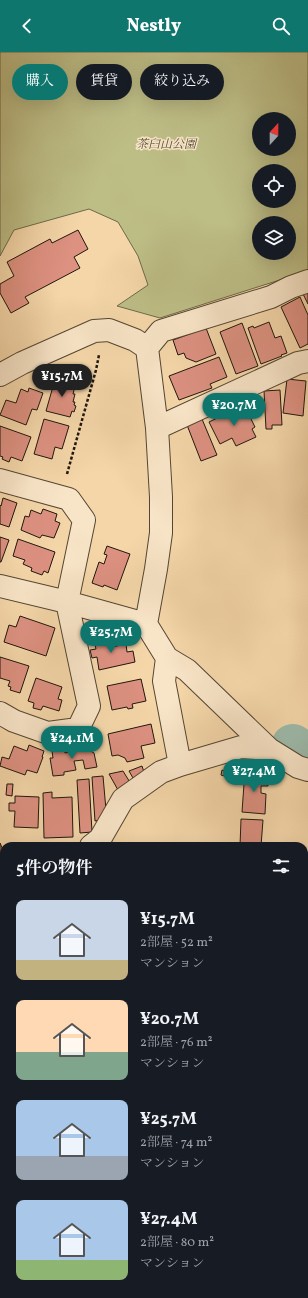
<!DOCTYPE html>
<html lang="ja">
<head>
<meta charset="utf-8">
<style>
	:root { --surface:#171b24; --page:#20242c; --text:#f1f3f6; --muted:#9ea1a6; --accent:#0f766e }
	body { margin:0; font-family:Vollkorn,"Noto Serif JP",serif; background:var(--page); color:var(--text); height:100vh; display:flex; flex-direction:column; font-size:15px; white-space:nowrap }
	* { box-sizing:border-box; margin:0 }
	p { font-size:13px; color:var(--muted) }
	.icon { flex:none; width:22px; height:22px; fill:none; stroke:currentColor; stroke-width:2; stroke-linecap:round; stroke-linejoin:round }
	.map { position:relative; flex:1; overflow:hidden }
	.drawer { position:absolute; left:0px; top:790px; width:308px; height:456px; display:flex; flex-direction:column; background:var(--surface); border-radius:12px 12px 0 0; box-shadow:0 4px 16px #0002 }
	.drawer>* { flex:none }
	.guide { position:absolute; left:12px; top:12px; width:284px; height:36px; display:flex; gap:8px }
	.needle { width:26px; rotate:21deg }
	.tools { position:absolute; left:252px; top:60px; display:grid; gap:8px }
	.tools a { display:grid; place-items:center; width:44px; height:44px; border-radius:50%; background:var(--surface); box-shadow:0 4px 16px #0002; font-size:20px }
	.price { position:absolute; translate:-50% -34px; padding:0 9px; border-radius:14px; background:var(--accent); color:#fff; font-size:13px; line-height:26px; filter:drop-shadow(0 1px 2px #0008) }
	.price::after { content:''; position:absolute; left:50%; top:24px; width:12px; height:9px; margin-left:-6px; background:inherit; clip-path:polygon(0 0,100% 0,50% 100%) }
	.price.current { background:#222; color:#fff }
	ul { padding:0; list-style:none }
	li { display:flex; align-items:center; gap:12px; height:100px; padding:0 16px }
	li span { display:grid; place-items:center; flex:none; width:112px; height:80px; border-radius:8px; color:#555 }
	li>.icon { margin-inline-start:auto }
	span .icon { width:48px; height:48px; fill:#fffc; stroke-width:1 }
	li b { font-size:17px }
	h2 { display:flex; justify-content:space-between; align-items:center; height:48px; padding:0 16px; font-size:17px }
	.pill { padding:0 14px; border-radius:18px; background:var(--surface); box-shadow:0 4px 16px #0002; font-size:14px; line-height:36px }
	.pill.current { background:var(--accent); color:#fff }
	header { display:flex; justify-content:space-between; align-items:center; height:52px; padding:0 16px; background:var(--accent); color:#fff; font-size:18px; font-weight:800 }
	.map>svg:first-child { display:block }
	.green { fill:#bdbd86; stroke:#6e6a49; fill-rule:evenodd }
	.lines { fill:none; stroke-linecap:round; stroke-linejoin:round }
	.river { stroke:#9cb9a9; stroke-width:44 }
	.building { fill:#dd9181; stroke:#1f160c }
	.street-casing { stroke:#544633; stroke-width:24 }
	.path { stroke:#1f160c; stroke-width:2.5; stroke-dasharray:3 2; stroke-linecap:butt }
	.street { stroke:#f8e4c7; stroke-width:22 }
	.labels { text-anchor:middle; stroke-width:3; stroke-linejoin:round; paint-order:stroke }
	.park-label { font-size:12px; font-style:italic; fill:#565037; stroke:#f8e4c7 }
</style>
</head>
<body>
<header><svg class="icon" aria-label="back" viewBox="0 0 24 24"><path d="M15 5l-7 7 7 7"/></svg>Nestly<svg class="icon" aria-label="search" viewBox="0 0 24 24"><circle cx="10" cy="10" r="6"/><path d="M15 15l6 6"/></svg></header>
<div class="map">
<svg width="308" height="1246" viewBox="0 0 308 1246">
	<rect width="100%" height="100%" fill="#f4d6a9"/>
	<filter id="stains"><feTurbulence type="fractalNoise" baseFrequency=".005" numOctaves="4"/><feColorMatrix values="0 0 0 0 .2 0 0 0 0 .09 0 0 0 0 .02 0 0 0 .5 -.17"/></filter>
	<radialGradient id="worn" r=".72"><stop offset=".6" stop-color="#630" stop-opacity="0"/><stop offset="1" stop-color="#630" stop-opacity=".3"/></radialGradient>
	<path class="green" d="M 0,0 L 308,0 L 308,219 L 160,266 L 117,254 L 148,233 L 138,204 L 118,170 L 89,157 L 14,178 L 0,204 ZM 259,67 L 289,67 L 289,97 L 259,97 ZM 259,119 L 289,119 L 289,149 L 259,149 ZM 259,171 L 289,171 L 289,201 L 259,201 Z"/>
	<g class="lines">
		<path class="river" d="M 293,694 L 301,700 L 308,702"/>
	</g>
	<path class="building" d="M 78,178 L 88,197 L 74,205 L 80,216 L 25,245 L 29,251 L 11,261 L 0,241 L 0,232 L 14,224 L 7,210 L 50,187 L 52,191 Z
		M 308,240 L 308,252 L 303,242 Z
		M 300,245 L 308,263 L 308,292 L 300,296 L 281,255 Z
		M 269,270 L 275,286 L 281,284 L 287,301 L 281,303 L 282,304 L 261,312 L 248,276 L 253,274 L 254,276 Z
		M 242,271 L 258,314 L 236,322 L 220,280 Z
		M 206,276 L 216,302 L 196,310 L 186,306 L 184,301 L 178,303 L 173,288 Z
		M 219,305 L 227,325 L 210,332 L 212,336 L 179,348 L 169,324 Z
		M 56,324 L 64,326 L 63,330 L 75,334 L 73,342 L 75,342 L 73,350 L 75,350 L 74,353 L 76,354 L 74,360 L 72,359 L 70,365 L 46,359 Z
		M 287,327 L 306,329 L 303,364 L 283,361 Z
		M 29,336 L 43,341 L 37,358 L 32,357 L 26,373 L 0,363 L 6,348 L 16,351 L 21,337 L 28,340 Z
		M 280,338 L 282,373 L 272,373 L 272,377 L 266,377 L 264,339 Z
		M 244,353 L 255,375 L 252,377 L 256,385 L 236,394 L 232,386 L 220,392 L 209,370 Z
		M 44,367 L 69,374 L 62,397 L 55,395 L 52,407 L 34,402 Z
		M 202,367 L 217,403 L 201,409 L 187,373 Z
		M 0,374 L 31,385 L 22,409 L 11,405 L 9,410 L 2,407 L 3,405 L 0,404 Z
		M 3,446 L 17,451 L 9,475 L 0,472 L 0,453 L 1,454 Z
		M 43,457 L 57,462 L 55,469 L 60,471 L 54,486 L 42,483 L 40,486 L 21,478 L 25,464 L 29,465 L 31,458 L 41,462 Z
		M 0,485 L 9,488 L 1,510 L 0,510 Z
		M 18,487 L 55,500 L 48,521 L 44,519 L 42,523 L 31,519 L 32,516 L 23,512 L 25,508 L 13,504 Z
		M 107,494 L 130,502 L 117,538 L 104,533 L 103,535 L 92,531 L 99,510 L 104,512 L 107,503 L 104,502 Z
		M 20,564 L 55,576 L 46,604 L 4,590 L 9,573 L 16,575 Z
		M 110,585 L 112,595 L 126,592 L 127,600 L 133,599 L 135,610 L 99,618 L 97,605 L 92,606 L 90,598 L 96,597 L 94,588 Z
		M 0,605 L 29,614 L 20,641 L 10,638 L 11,635 L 8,634 L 10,629 L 0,626 Z
		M 36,626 L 62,635 L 58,647 L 62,648 L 59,659 L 43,654 L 41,658 L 33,656 L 34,651 L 28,649 Z
		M 141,627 L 146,649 L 132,652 L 133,656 L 128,657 L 127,655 L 112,658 L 107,634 Z
		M 151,672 L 155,691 L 141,694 L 144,706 L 127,710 L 125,706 L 118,703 L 112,704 L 108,682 Z
		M 29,693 L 44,699 L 42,705 L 43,705 L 37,721 L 27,718 L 25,723 L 0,714 L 2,705 L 9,707 L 14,694 L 27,699 Z
		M 83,693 L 85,696 L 94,701 L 97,715 L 85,717 L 83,708 L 74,709 L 76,718 L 64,720 L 64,723 L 53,724 L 50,706 L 53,706 L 52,699 L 64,697 L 65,701 L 69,700 L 70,694 Z
		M 142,714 L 145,723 L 133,726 L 129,719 Z
		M 222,718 L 232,721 L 231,726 L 221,723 Z
		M 245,718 L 263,720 L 262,726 L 268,727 L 268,734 L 261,734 L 261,741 L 266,742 L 265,762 L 242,760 Z
		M 123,719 L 131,732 L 118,738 L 109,722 Z
		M 103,724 L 106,758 L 100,768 L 95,769 L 92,725 Z
		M 89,727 L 92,780 L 80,781 L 77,728 Z
		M 7,732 L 13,732 L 12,744 L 6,743 Z
		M 52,740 L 52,746 L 72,745 L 73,785 L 44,786 L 43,741 Z
		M 15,744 L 39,745 L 38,776 L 14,775 L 15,759 L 9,759 L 9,751 L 15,751 Z
		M 241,767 L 263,768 L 261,794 L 240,794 Z
		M 0,791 L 4,800 L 4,812 L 0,814 Z
		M 0,891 L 4,891 L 4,930 L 0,930 Z
		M 304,933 L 308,935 L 308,940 L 304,938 Z
		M 308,953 L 308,993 L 304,991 L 304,959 L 306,959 Z
		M 4,979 L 4,1117 L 0,1103 L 0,1030 L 1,1030 L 0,981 Z
		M 306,1027 L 308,1028 L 308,1058 L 304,1057 L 304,1037 Z
		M 40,1242 L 138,1242 L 139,1246 L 41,1246 Z"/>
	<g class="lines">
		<defs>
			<path id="street" d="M 147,296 L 161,279 L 271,245 L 291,235 L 308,229
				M 0,323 L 22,311 L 94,279 L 109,278 L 135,288 L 147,296 L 157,376 L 161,445 L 161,481 L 156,517 L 146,572 L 167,606 L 187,618 L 269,697 L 298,715 L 308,718
				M 157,376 L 298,311 L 308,309
				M 0,428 L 69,447 L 84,468 L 67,550 L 89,654 L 78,677 L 48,681 L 14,669 L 0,661
				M 0,534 L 67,550 L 146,572
				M 167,606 L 164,629 L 180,713
				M 91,794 L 100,787 L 123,747 L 161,720 L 180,713 L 241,695 L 269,697
				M 0,839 L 4,837
				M 304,1077 L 308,1078"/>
		</defs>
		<use href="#street" class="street-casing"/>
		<path class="path" d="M 67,422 L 96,318 L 99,303"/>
		<use href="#street" class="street"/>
	</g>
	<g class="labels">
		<g class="park-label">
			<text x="166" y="96">茶臼山公園</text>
		</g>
	</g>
	<rect width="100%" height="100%" filter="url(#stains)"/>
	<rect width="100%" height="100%" fill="url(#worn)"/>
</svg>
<div class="tools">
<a><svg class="needle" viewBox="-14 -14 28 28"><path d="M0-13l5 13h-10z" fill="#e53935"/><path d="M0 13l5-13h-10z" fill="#9ea1a6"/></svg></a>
<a><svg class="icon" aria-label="locate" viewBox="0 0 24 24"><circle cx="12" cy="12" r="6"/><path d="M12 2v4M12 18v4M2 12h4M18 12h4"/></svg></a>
<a><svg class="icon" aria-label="layers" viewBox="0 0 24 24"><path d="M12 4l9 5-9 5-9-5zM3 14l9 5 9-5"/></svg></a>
</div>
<b class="price current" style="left:62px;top:346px">¥15.7M</b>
<b class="price" style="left:234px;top:375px">¥20.7M</b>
<b class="price" style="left:111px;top:602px">¥25.7M</b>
<b class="price" style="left:72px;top:708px">¥24.1M</b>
<b class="price" style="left:254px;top:741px">¥27.4M</b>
<div class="guide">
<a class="pill current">購入</a>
<a class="pill">賃貸</a>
<a class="pill">絞り込み</a>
</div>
<section class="drawer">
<h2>5件の物件<svg class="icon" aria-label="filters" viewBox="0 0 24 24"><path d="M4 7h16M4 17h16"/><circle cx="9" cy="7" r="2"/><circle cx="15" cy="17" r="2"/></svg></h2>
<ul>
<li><span style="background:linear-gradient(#c9d6e8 75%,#c2b280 0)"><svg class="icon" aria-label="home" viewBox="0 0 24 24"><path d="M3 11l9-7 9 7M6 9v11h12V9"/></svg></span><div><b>¥15.7M</b><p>2部屋 · 52 m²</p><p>マンション</p></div></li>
<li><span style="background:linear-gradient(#ffd9b3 65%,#7fa58c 0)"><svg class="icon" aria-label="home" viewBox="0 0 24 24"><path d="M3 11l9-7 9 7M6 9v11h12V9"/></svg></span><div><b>¥20.7M</b><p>2部屋 · 76 m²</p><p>マンション</p></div></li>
<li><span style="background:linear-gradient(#a9c7e8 70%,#9aa5b1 0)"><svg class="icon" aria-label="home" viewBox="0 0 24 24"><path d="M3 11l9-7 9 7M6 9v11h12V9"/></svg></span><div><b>¥25.7M</b><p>2部屋 · 74 m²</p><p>マンション</p></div></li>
<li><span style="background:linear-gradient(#a9c7e8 75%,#8fb573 0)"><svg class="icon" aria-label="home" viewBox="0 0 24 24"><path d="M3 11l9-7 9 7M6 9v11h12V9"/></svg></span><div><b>¥27.4M</b><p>2部屋 · 80 m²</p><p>マンション</p></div></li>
</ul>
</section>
</div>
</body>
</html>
